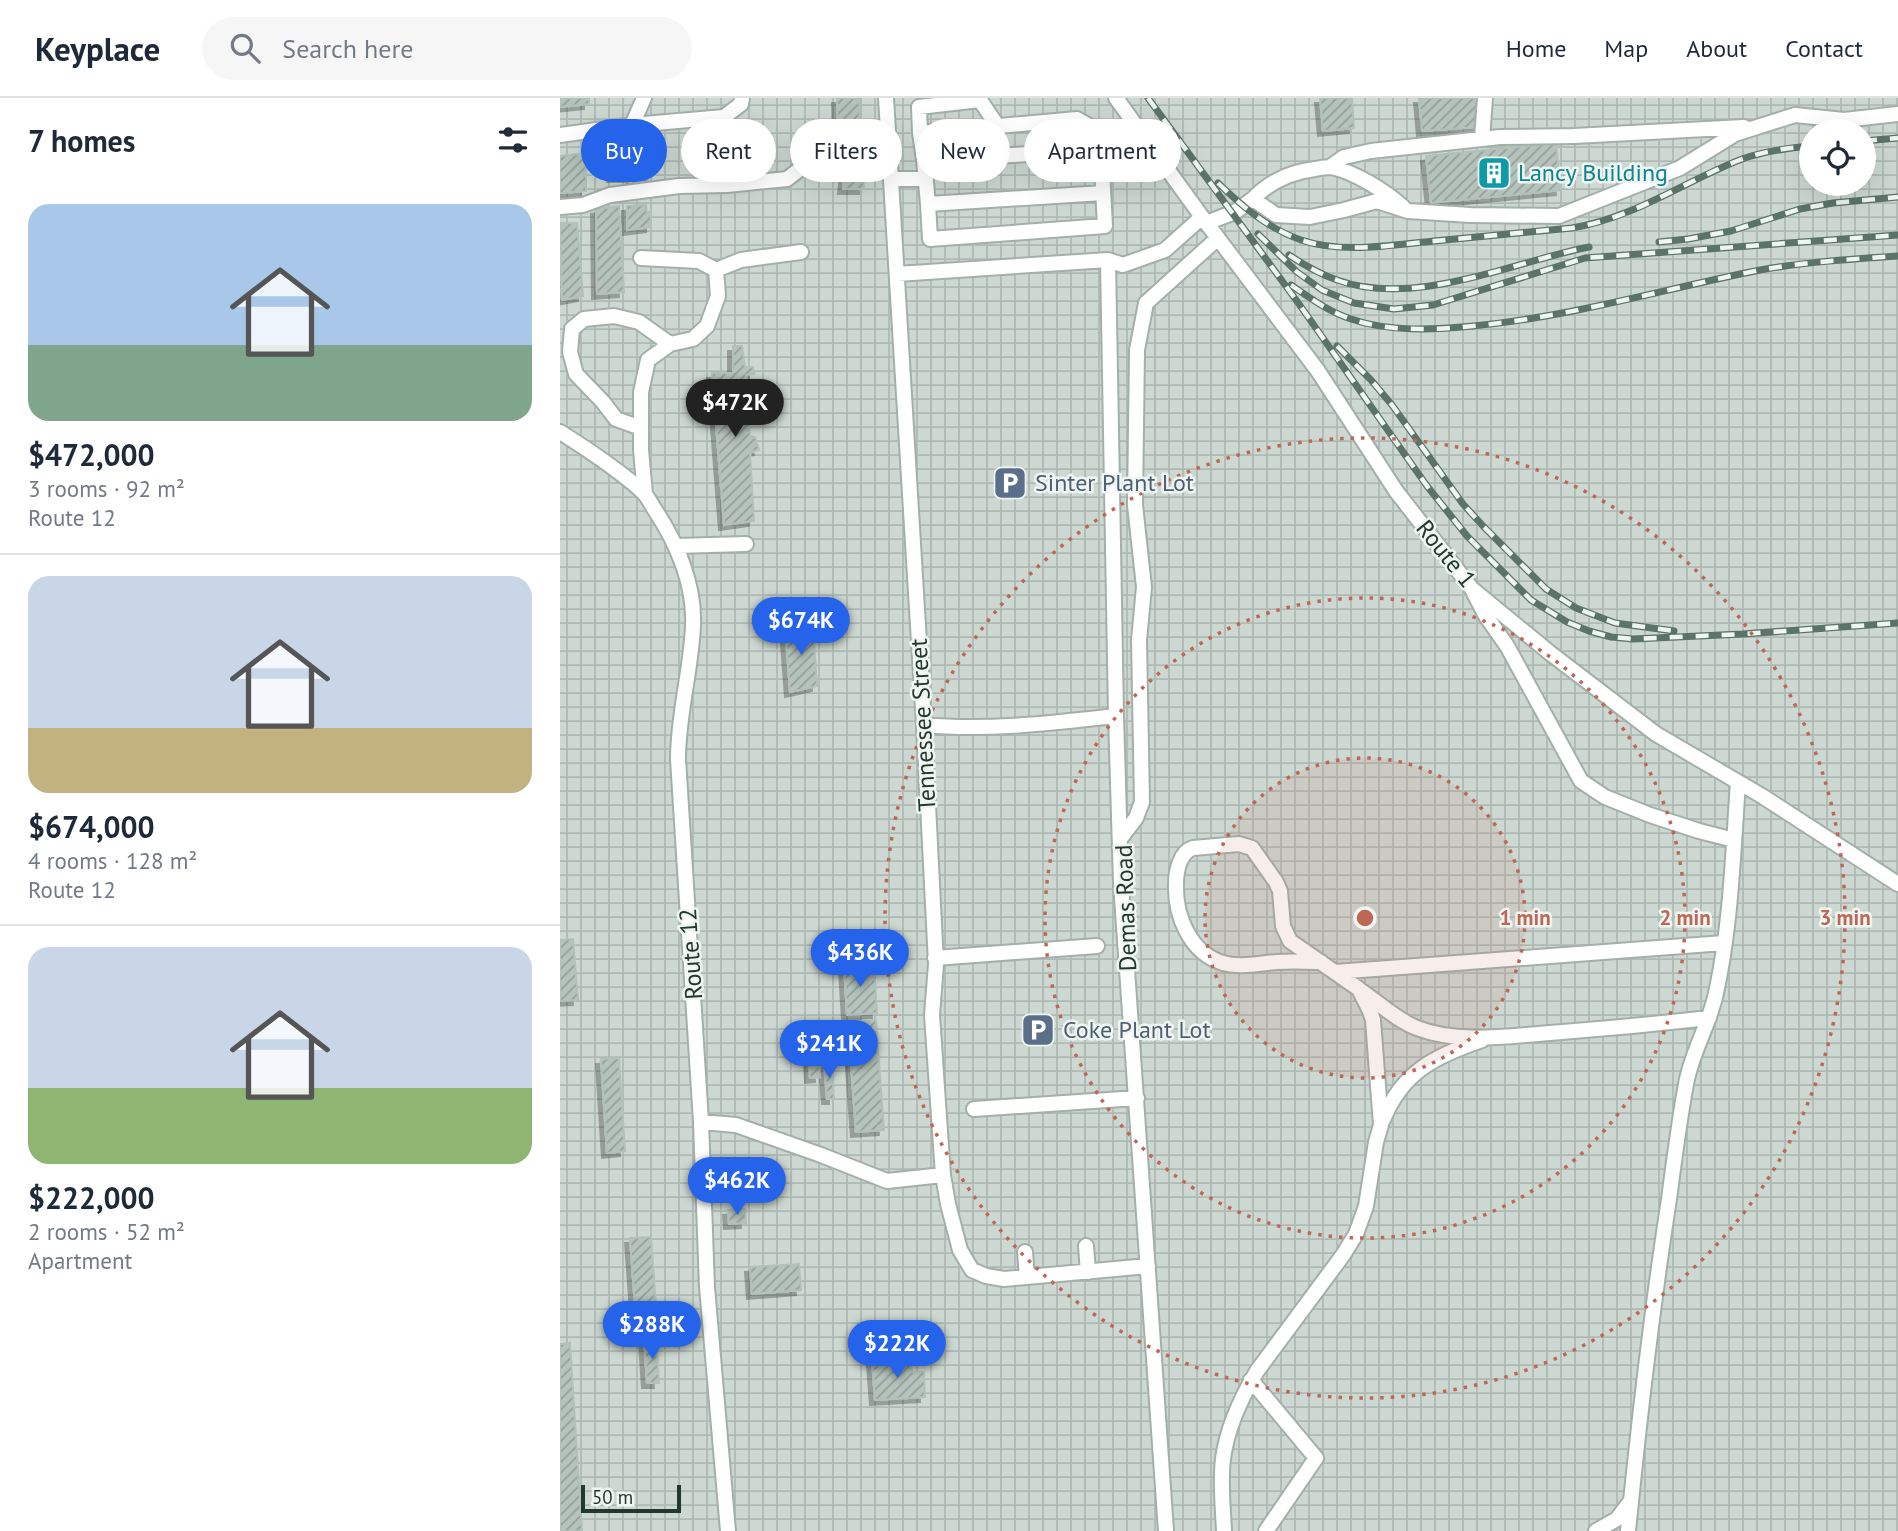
<!DOCTYPE html>
<html lang="en">
<head>
<meta charset="utf-8">
<style>
	:root { --surface:#fff; --page:#f6f6f7; --text:#1f2937; --muted:#747a83; --line:#e0e1e3; --accent:#2563eb }
	body { margin:0; font-family:"PT Sans",sans-serif; background:var(--page); color:var(--text); height:100vh; display:flex; flex-direction:column; font-size:26px; white-space:nowrap }
	* { box-sizing:border-box; margin:0 }
	p { font-size:23px; color:var(--muted) }
	.icon { flex:none; width:38px; height:38px; fill:none; stroke:currentColor; stroke-width:2; stroke-linecap:round; stroke-linejoin:round }
	.map { position:relative; flex:1; overflow:hidden }
	.side { display:flex; flex-direction:column; background:var(--surface); width:560px }
	.side>* { flex:none }
	.guide { position:absolute; left:21px; top:21px; width:665px; height:63px; display:flex; gap:14px }
	.tools { position:absolute; left:1239px; top:21px; display:grid; gap:14px }
	.tools a { display:grid; place-items:center; width:77px; height:77px; border-radius:50%; background:var(--surface); box-shadow:0 7px 28px #0002; font-size:35px }
	.scale { position:absolute; left:21px; bottom:18px; width:100px; box-sizing:border-box; padding-left:7px; border:4px solid #22372f; border-top:0; font-size:19px; line-height:24px; white-space:nowrap; color:#22372f; -webkit-text-stroke:5px #eff6f2; paint-order:stroke }
	.price { position:absolute; translate:-50% -60px; padding:0 16px; border-radius:24px; background:var(--accent); color:#fff; font-size:23px; line-height:46px; filter:drop-shadow(0 2px 4px #0008) }
	.price::after { content:''; position:absolute; left:50%; top:42px; width:21px; height:16px; margin-left:-10px; background:inherit; clip-path:polygon(0 0,100% 0,50% 100%) }
	.price.active { background:#222; color:#fff }
	ul { padding:0; list-style:none }
	li { display:grid; align-content:center; gap:14px; height:371px; padding:0 28px }
	li+li { border-top:2px solid var(--line) }
	li span { display:grid; place-items:center; height:217px; border-radius:21px; color:#555 }
	li>.icon { margin-inline-start:auto }
	span .icon { width:126px; height:126px; fill:#fffc; stroke-width:1 }
	li b { font-size:30px }
	h2 { display:flex; justify-content:space-between; align-items:center; height:84px; padding:0 28px; font-size:30px }
	.chip { padding:0 24px; border-radius:32px; background:var(--surface); box-shadow:0 7px 28px #0002; font-size:24px; line-height:63px }
	.chip.active { background:var(--accent); color:#fff }
	header { display:flex; align-items:center; gap:42px; box-sizing:border-box; height:98px; padding:0 35px; background:var(--surface); border-bottom:2px solid var(--line) }
	header strong { font-size:33px }
	nav { display:flex; gap:38px; margin-inline-start:auto; font-size:24px }
	.search { width:490px; height:63px; background:var(--page); display:flex; align-items:center; gap:18px; box-sizing:border-box; padding:0 24px; border-radius:38px; color:var(--muted); font-size:26px }
	main { display:flex; flex:1; min-height:0 }
	.map>svg:first-child { display:block }
	.industrial { fill:url(#industrial-grid); fill-rule:evenodd }
	.building { fill:url(#building-hatch); stroke:#b2c2ba; stroke-width:2; filter:url(#shadow) }
	.lines { fill:none; stroke-linecap:round; stroke-linejoin:round }
	.minor-casing { stroke:#a3b0a9; stroke-width:18 }
	.minor { stroke:#fff; stroke-width:14 }
	.rail-casing { stroke:#5c736a; stroke-width:7 }
	.rail { stroke:#eff6f2; stroke-width:4.5; stroke-dasharray:13; stroke-linecap:butt }
	.ring { fill:none; stroke:#be6757; stroke-width:3.5; stroke-dasharray:3.5 7 }
	.labels { text-anchor:middle; stroke-width:5; stroke-linejoin:round; paint-order:stroke }
	.culture-label { font-size:24px; fill:#0d838f; stroke:#eff6f2; text-anchor:start }
	.service-label { font-size:24px; fill:#4e5e75; stroke:#eff6f2; text-anchor:start }
	.street-label { font-size:24px; fill:#22372f; stroke:#eff6f2 }
	.centre { fill:#be6757; stroke:#eff6f2; stroke-width:3.5 }
	.ring-label { font-size:21px; text-anchor:middle; font-weight:bold; fill:#be6757; stroke:#eff6f2; stroke-width:5; stroke-linejoin:round; paint-order:stroke }
</style>
</head>
<body>
<header>
<strong>Keyplace</strong>
<div class="search"><svg class="icon" aria-label="search" viewBox="0 0 24 24"><circle cx="10" cy="10" r="6"/><path d="M15 15l6 6"/></svg>Search here</div>
<nav><a>Home</a><a>Map</a><a>About</a><a>Contact</a></nav>
</header>
<main>
<section class="side">
<h2>7 homes<svg class="icon" aria-label="filters" viewBox="0 0 24 24"><path d="M4 7h16M4 17h16"/><circle cx="9" cy="7" r="2"/><circle cx="15" cy="17" r="2"/></svg></h2>
<ul>
<li><span style="background:linear-gradient(#a9c7e8 65%,#7fa58c 0)"><svg class="icon" aria-label="home" viewBox="0 0 24 24"><path d="M3 11l9-7 9 7M6 9v11h12V9"/></svg></span><div><b>$472,000</b><p>3 rooms · 92 m²</p><p>Route 12</p></div></li>
<li><span style="background:linear-gradient(#c9d6e8 70%,#c2b280 0)"><svg class="icon" aria-label="home" viewBox="0 0 24 24"><path d="M3 11l9-7 9 7M6 9v11h12V9"/></svg></span><div><b>$674,000</b><p>4 rooms · 128 m²</p><p>Route 12</p></div></li>
<li><span style="background:linear-gradient(#c9d6e8 65%,#8fb573 0)"><svg class="icon" aria-label="home" viewBox="0 0 24 24"><path d="M3 11l9-7 9 7M6 9v11h12V9"/></svg></span><div><b>$222,000</b><p>2 rooms · 52 m²</p><p>Apartment</p></div></li>
</ul>
</section>
<div class="map">
<svg width="1338" height="1433" viewBox="0 0 1338 1433">
	<defs>
		<pattern id="industrial-grid" width="8" height="8" patternUnits="userSpaceOnUse" patternTransform="scale(1.75)"><rect width="8" height="8" fill="#cdd8d2"/><path d="M0 4h8M4 0v8" fill="none" stroke="#b0bab5"/></pattern>
		<pattern id="building-hatch" width="6" height="6" patternUnits="userSpaceOnUse" patternTransform="scale(1.75)"><rect width="6" height="6" fill="#b5c3bc"/><path d="M-1 1l2-2M0 6l6-6M5 7l2-2" fill="none" stroke="#939f99"/></pattern>
		<filter id="shadow"><feDropShadow dx="-5" dy="5" stdDeviation="0" flood-color="#0004"/></filter>
	</defs>
	<rect width="100%" height="100%" fill="#dfe9e3"/>
	<path class="industrial" d="M 0,0 L 1338,0 L 1338,1433 L 0,1433 ZM 1251,33 L 1304,33 L 1304,86 L 1251,86 Z"/>
	<path class="building" d="M 0,0 L 29,0 L 29,6 L 0,9 Z
		M 277,0 L 299,0 L 300,31 L 278,33 Z
		M 760,0 L 792,0 L 794,30 L 763,33 Z
		M 859,0 L 916,0 L 918,29 L 862,33 Z
		M 996,45 L 1001,92 L 871,105 L 866,58 Z
		M 87,52 L 88,88 L 70,93 L 71,79 L 52,79 L 51,54 Z
		M 26,55 L 26,93 L 0,95 L 0,58 Z
		M 302,61 L 304,91 L 283,91 L 286,62 Z
		M 86,107 L 87,115 L 91,113 L 91,129 L 67,132 L 67,108 Z
		M 59,108 L 64,194 L 37,196 L 36,111 Z
		M 0,125 L 17,125 L 23,198 L 2,202 Z
		M 173,248 L 182,248 L 185,269 L 193,269 L 194,276 L 186,277 L 187,293 L 196,293 L 197,314 L 187,314 L 190,338 L 195,339 L 199,352 L 190,354 L 194,423 L 164,427 L 152,275 L 173,275 Z
		M 225,527 L 253,527 L 257,588 L 230,594 Z
		M 13,841 L 18,902 L 0,903 L 0,842 Z
		M 314,865 L 317,915 L 287,917 L 284,867 Z
		M 316,922 L 324,1032 L 296,1034 L 288,924 Z
		M 257,933 L 260,979 L 250,980 L 248,934 Z
		M 59,960 L 65,1053 L 47,1055 L 41,961 Z
		M 272,964 L 274,1001 L 267,1001 L 264,965 Z
		M 218,1069 L 219,1091 L 168,1095 L 166,1072 Z
		M 185,1111 L 186,1125 L 169,1126 L 168,1112 Z
		M 91,1139 L 96,1207 L 75,1208 L 70,1140 Z
		M 239,1166 L 241,1192 L 192,1196 L 190,1169 Z
		M 96,1240 L 99,1285 L 87,1285 L 84,1241 Z
		M 10,1245 L 22,1433 L 0,1433 L 0,1246 Z
		M 351,1259 L 352,1274 L 364,1274 L 365,1299 L 315,1302 L 312,1262 Z"/>
	<g class="lines">
		<defs>
			<path id="minor" d="M 326,0 L 364,627 L 376,866 L 372,917 L 383,1077 L 388,1106 L 400,1152 L 412,1172 L 426,1178 L 444,1181 L 588,1168
				M 556,0 L 642,119 L 758,273 L 836,393 L 912,491 L 990,555 L 1096,636 L 1202,698 L 1338,786
				M 72,27 L 84,0
				M 360,35 L 359,9 L 420,2 L 438,29
				M 0,37 L 72,27 L 164,19 L 181,6 L 182,0
				M 922,41 L 925,0
				M 364,62 L 360,35 L 517,21 L 540,34 L 545,128 L 370,141 L 368,106 L 543,95
				M 770,69 L 784,59 L 811,53 L 940,39 L 1014,38 L 1184,29
				M 332,81 L 366,81
				M 693,101 C 710,83 730,74 755,71 C 760,70 766,69 771,69 C 795,74 825,93 843,109
				M 368,106 L 364,62 L 541,52
				M 0,109 L 23,107 L 50,97 L 119,88 L 167,87 L 227,81 L 270,48
				M 646,125 L 675,114 L 693,101 L 716,117 L 750,119 L 784,112 L 817,103 L 848,113 L 910,117 L 999,118 L 1120,70 L 1175,36 L 1235,17 L 1284,22 L 1338,16
				M 81,160 L 139,163 L 156,172 L 158,198 L 147,228 L 133,241 L 110,246 L 88,262 L 81,294 L 81,352 L 85,396
				M 548,162 L 563,167 L 605,152 L 642,119
				M 156,172 L 181,162 L 241,154
				M 337,176 L 548,162 L 556,618 L 561,785 L 606,1433
				M 81,330 L 56,321 L 43,304 L 16,276 L 10,254 L 12,231 L 24,221 L 54,218 L 79,224 L 110,246
				M 0,334 C 27,351 59,372 83,394 C 88,399 91,406 95,412 C 117,445 135,487 133,528 C 131,573 118,616 118,661 L 141,1024 L 147,1189 L 168,1433
				M 115,448 L 186,446
				M 914,495 L 926,518 L 947,548 L 1021,683 L 1045,699 L 1090,717 L 1139,733 L 1174,742
				M 364,627 C 428,633 492,625 556,618
				M 560,741 L 576,720 L 582,704 L 579,542 L 584,489 L 575,407 L 577,252 L 586,205 L 658,140
				M 375,860 L 537,848
				M 775,874 L 1164,845
				M 800,892 C 818,904 836,922 857,930 C 898,946 947,938 990,935 C 1043,931 1096,926 1149,920
				M 414,1011 L 577,1000
				M 823,1022 C 842,974 875,958 922,942
				M 141,1024 L 176,1027 L 261,1057 L 327,1083 L 383,1077
				M 526,1148 L 528,1174
				M 465,1154 L 467,1179
				M 691,1282 L 756,1360 L 706,1433
				M 664,1433 C 663,1409 660,1384 663,1361 C 667,1329 681,1300 697,1273 L 783,1157 L 796,1136 L 806,1108 L 816,1044 L 821,1027 L 813,922 L 810,913 L 799,891 L 730,843 L 723,828 L 720,793 L 716,784 L 692,750 L 679,746 L 633,750 C 620,754 616,773 616,786 C 615,818 630,855 663,865 C 680,870 700,865 717,864 C 732,863 746,864 761,864
				M 1036,1433 L 1057,1421 L 1070,1404
				M 1068,1433 C 1079,1322 1092,1211 1109,1101 C 1114,1063 1119,1024 1126,986 C 1132,953 1149,928 1156,895 C 1171,827 1173,755 1178,684"/>
		</defs>
		<use href="#minor" class="minor-casing"/>
		<use href="#minor" class="minor"/>
		<defs>
			<path id="rail" d="M 588,0 L 739,206 L 867,388 L 907,438 L 971,502 L 1007,524 L 1029,533 L 1051,539 L 1073,541 L 1183,536 L 1338,525
				M 1304,43 L 1338,40
				M 658,85 C 683,109 707,130 741,142 C 783,156 831,147 874,143 C 920,139 966,134 1012,130 C 1074,120 1125,83 1182,61 C 1205,53 1228,50 1251,48
				M 698,136 L 737,174 L 762,192 L 794,205 L 834,211 L 873,207 L 1025,160 L 1338,137
				M 1099,144 L 1128,141 L 1171,133 L 1240,111 L 1273,105 L 1338,99
				M 729,157 C 744,167 760,176 777,182 C 855,210 952,164 1029,149
				M 731,187 C 750,200 769,214 791,221 C 829,234 873,232 913,228 C 1010,219 1104,191 1200,172 C 1246,164 1292,161 1338,158
				M 777,248 L 811,282 L 832,307 L 903,406 L 923,428 L 986,491 L 1016,510 L 1055,525 L 1114,533"/>
		</defs>
		<use href="#rail" class="rail-casing"/>
		<use href="#rail" class="rail"/>
	</g>
	<circle cx="805" cy="820" r="160" fill="#be6757" fill-opacity=".12"/>
	<g class="ring">
		<circle cx="805" cy="820" r="160"/>
		<circle cx="805" cy="820" r="320"/>
		<circle cx="805" cy="820" r="480"/>
	</g>
	<defs>
		<symbol id="building-square" viewBox="-11 -11 22 22"><rect x="-9" y="-9" width="18" height="18" rx="4" fill="#0f9aa8" stroke="#eff6f2"/><path d="M-4-6H4V6H1V3H-1V6H-4ZM-2.5-4.3h1.7v1.8h-1.7ZM.8-4.3h1.7v1.8H.8ZM-2.5-1h1.7V.8h-1.7ZM.8-1h1.7V.8H.8Z" fill="#fff"/></symbol>
		<symbol id="parking-square" viewBox="-11 -11 22 22"><rect x="-9" y="-9" width="18" height="18" rx="4" fill="#5c6f8a" stroke="#eff6f2"/><path d="M-3.5-5.5H1a3.5 3.5 0 0 1 0 7H-1V5.5H-3.5ZM-1-3.4V-.6H.8a1.4 1.4 0 0 0 0-2.8Z" fill="#fff"/></symbol>
	</defs>
	<g fill-rule="evenodd">
		<use href="#building-square" x="915" y="56" width="38" height="38"/>
		<use href="#parking-square" x="431" y="366" width="38" height="38"/>
		<use href="#parking-square" x="459" y="913" width="38" height="38"/>
	</g>
	<g class="labels">
		<g class="culture-label">
			<text x="958" y="83">Lancy Building</text>
		</g>
		<g class="service-label">
			<text x="475" y="393">Sinter Plant Lot</text>
			<text x="503" y="940">Coke Plant Lot</text>
		</g>
		<g class="street-label">
			<text transform="translate(886 456) rotate(51)" y="8">Route 1</text>
			<text transform="translate(363 627) rotate(-93)" y="8">Tennessee Street</text>
			<text transform="translate(566 810) rotate(-92)" y="8">Demas Road</text>
			<text transform="translate(131 856) rotate(-94)" y="8">Route 12</text>
		</g>
	</g>
	<circle cx="805" cy="820" r="10" class="centre"/>
	<g class="ring-label">
		<text x="965" y="827">1 min</text>
		<text x="1125" y="827">2 min</text>
		<text x="1285" y="827">3 min</text>
	</g>
</svg>
<div class="tools">
<a><svg class="icon" aria-label="locate" viewBox="0 0 24 24"><circle cx="12" cy="12" r="6"/><path d="M12 2v4M12 18v4M2 12h4M18 12h4"/></svg></a>
</div>
<div class="scale">50 m</div>
<b class="price active" style="left:175px;top:341px">$472K</b>
<b class="price" style="left:241px;top:559px">$674K</b>
<b class="price" style="left:300px;top:891px">$436K</b>
<b class="price" style="left:269px;top:982px">$241K</b>
<b class="price" style="left:177px;top:1119px">$462K</b>
<b class="price" style="left:92px;top:1263px">$288K</b>
<b class="price" style="left:337px;top:1282px">$222K</b>
<div class="guide">
<a class="chip active">Buy</a>
<a class="chip">Rent</a>
<a class="chip">Filters</a>
<a class="chip">New</a>
<a class="chip">Apartment</a>
</div>
</div>
</main>
</body>
</html>
